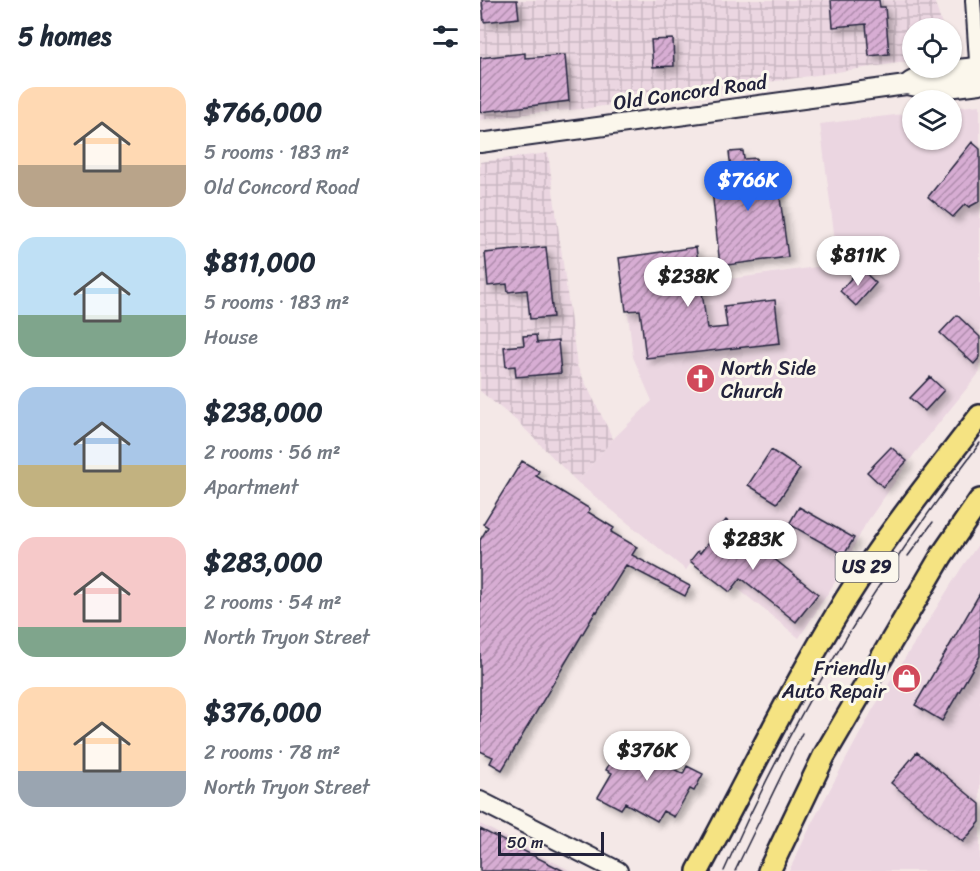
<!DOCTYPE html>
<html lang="en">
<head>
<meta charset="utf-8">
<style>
	:root { --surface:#fff; --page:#f2f2f3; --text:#1f2937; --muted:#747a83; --accent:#2563eb }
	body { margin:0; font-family:Sriracha,sans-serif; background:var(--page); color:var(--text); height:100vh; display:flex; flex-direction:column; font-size:22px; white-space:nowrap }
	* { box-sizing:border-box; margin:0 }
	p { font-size:20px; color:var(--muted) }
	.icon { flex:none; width:33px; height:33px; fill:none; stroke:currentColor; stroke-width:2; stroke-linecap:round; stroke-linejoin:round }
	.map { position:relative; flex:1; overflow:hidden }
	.drawer { display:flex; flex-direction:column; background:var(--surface); width:480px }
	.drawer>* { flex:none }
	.controls { position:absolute; left:422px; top:18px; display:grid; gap:12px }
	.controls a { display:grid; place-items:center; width:60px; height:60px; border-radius:50%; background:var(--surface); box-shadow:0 2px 4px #0004; font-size:30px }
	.scale { position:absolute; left:18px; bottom:15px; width:106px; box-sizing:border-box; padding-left:6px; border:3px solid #22223b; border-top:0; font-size:16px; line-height:21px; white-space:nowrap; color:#22223b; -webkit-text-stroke:4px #fbf7ec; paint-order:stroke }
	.price { position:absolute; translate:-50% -51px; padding:0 14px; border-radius:21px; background:#fff; color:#222; font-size:20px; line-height:39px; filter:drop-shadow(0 2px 3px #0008) }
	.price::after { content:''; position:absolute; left:50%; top:36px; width:18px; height:14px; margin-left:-9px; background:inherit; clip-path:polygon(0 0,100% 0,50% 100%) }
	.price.on { background:var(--accent); color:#fff }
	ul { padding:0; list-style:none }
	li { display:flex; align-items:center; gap:18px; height:150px; padding:0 18px }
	li span { display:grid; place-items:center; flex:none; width:168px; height:120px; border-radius:18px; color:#555 }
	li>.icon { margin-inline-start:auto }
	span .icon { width:72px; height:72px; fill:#fffc; stroke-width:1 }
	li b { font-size:26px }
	h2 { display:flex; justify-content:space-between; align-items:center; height:72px; padding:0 18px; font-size:26px }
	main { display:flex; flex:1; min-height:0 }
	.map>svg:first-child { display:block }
	.built { fill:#ebd6e1 }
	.industrial { fill:url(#industrial-grid) }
	.building { fill:url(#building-hatch); stroke:#22223b; stroke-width:1.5; filter:url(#shadow) }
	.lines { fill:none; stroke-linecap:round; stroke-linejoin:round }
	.street-casing { stroke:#22223b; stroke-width:18 }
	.secondary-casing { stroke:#22223b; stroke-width:22 }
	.primary-casing { stroke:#22223b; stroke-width:26 }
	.street { stroke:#fbf7ec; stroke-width:14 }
	.secondary { stroke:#fbf7ec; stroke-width:18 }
	.primary { stroke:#f5e382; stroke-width:21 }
	.tram { stroke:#22223b; stroke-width:1.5 }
	.labels { text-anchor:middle; stroke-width:6; stroke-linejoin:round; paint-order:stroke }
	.shield { fill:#fbf7ec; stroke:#636270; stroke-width:1.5 }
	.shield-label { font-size:18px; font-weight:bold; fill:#22223b }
	.street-label { font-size:20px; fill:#22223b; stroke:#fbf7ec }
	.poi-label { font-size:20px; fill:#22223b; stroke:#fbf7ec; text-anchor:start }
</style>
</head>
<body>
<main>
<section class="drawer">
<h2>5 homes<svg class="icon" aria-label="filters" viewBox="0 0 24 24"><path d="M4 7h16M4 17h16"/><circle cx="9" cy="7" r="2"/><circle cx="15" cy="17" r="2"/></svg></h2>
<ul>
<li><span style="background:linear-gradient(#ffd9b3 65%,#b9a48a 0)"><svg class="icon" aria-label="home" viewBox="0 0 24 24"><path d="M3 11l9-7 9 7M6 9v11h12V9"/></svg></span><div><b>$766,000</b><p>5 rooms · 183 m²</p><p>Old Concord Road</p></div></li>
<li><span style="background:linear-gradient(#bfe0f5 65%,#7fa58c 0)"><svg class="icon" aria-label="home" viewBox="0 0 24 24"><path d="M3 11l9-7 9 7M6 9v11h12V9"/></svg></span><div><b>$811,000</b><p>5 rooms · 183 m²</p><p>House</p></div></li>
<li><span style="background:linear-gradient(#a9c7e8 65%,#c2b280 0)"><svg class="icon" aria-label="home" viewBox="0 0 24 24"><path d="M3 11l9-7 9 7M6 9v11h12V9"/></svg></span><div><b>$238,000</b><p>2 rooms · 56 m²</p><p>Apartment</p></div></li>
<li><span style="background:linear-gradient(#f6c9c9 75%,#7fa58c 0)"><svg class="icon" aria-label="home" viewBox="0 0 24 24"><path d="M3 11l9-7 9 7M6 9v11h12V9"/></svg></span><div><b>$283,000</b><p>2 rooms · 54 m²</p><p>North Tryon Street</p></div></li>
<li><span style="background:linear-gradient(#ffd9b3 70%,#9aa5b1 0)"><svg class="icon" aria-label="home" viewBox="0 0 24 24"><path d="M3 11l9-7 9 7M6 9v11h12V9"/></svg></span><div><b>$376,000</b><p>2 rooms · 78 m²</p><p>North Tryon Street</p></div></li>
</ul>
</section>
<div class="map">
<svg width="500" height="871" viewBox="0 0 500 871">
	<defs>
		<pattern id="industrial-grid" width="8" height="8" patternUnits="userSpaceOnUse" patternTransform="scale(1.5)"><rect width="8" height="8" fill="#ebd6e1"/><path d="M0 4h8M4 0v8" fill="none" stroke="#c9b7c2"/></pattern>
		<pattern id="building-hatch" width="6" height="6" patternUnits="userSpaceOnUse" patternTransform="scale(1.5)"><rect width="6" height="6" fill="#d7add3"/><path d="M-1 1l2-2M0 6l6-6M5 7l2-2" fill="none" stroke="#ae8cac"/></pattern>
		<filter id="shadow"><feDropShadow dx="5.5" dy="5.5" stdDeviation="3" flood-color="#0004"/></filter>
	</defs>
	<rect width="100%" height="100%" fill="#f4e8e7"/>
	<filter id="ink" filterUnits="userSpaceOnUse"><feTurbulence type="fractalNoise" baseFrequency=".0167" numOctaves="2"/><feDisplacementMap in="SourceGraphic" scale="12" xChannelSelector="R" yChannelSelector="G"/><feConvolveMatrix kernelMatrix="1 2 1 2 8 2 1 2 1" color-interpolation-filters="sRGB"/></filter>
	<g filter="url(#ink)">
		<path class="built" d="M 500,105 L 500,372 L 435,453 L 385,525 L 359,576 L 319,638 L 216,555 L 206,570 L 97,482 L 133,439 L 172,401 L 153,357 L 148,313 L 174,310 L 170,280 L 242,280 L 358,264 L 340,124 L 432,113 L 432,140 L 471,140 L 471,108 Z
			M 500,542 L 500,871 L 309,871 L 334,819 L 393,709 L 482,567 Z
			M 0,824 L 91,871 L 0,871 Z"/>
		<path class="industrial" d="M 0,0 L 454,0 L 463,28 L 432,28 L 432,61 L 103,109 L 52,113 L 0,120 Z
			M 68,153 L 97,366 L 133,439 L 97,482 L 38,422 L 0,391 L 0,162 Z"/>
		<path class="building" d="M 2,0 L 37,0 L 39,18 L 4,22 Z
			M 351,0 L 399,0 L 400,7 L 405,7 L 409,54 L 389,56 L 386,24 L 353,27 Z
			M 193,39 L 194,66 L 173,67 L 171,40 Z
			M 45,53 L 45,58 L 85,55 L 89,101 L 0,112 L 0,58 Z
			M 492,142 L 500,149 L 500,201 L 489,207 L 485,204 L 473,217 L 448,197 Z
			M 263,151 L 264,159 L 276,158 L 276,163 L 295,161 L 308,257 L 240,266 L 230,171 L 251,169 L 249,152 Z
			M 66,247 L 73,317 L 50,319 L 47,290 L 28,292 L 27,284 L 8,286 L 5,253 Z
			M 216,247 L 227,329 L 247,327 L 244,306 L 295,300 L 300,343 L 166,358 L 160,310 L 146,311 L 139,258 Z
			M 380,268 L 396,283 L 376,306 L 360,291 Z
			M 477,315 L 500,337 L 500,357 L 494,364 L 460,333 Z
			M 56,335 L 57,343 L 78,341 L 81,373 L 36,377 L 35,366 L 26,367 L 24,347 L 44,345 L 43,336 Z
			M 450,377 L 464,390 L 445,411 L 430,398 Z
			M 411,447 L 427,461 L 403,487 L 387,472 Z
			M 291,450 L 320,469 L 297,503 L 268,485 Z
			M 42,461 L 59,471 L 56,476 L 110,509 L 108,512 L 134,528 L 131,532 L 157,547 L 152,555 L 210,586 L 205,596 L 146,565 L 117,612 L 116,611 L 22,770 L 10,763 L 13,757 L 0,751 L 0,540 L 8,527 L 3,524 Z
			M 319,507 L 374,538 L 364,555 L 309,524 Z
			M 246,520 L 338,594 L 316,622 L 261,578 L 250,592 L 210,561 L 218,551 L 220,553 Z
			M 500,593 L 500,656 L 462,721 L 435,705 Z
			M 154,734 L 177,747 L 171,757 L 203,774 L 207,766 L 223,774 L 214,791 L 210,789 L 194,817 L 183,811 L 177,821 L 145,803 L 141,809 L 118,797 L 132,773 L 126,770 L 135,753 L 142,756 Z
			M 437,752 L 500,804 L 500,822 L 483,842 L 411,783 Z
			M 0,829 L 84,871 L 0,871 Z"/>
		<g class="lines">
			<defs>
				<path id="street" d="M 493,0 L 498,76"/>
				<path id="secondary" d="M 426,85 C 444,69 477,70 500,66
					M 0,143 L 426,85 L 452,90 L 500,84
					M 0,801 L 138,871"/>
				<path id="primary" d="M 218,871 C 267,780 312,687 366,599 C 406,535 454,476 500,416
					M 289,871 L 344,756 L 462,555 L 500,500"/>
			</defs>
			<use href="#street" class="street-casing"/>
			<use href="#secondary" class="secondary-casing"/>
			<use href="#primary" class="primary-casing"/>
			<use href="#street" class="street"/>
			<use href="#secondary" class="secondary"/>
			<use href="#primary" class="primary"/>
			<path class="tram" d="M 428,556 L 453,522
				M 244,871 C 311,718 399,575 500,443
				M 255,871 L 322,733"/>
		</g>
	</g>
	<defs>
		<symbol id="church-disc" viewBox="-11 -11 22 22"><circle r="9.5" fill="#d1495b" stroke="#fbf7ec"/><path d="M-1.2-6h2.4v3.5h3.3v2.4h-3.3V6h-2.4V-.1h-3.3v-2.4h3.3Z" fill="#fff"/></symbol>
		<symbol id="shop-disc" viewBox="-11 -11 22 22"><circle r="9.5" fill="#d1495b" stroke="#fbf7ec"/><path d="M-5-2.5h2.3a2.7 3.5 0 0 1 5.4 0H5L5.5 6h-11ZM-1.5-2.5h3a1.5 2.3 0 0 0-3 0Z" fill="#fff"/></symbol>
	</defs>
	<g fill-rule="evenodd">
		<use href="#church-disc" x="204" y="362" width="33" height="33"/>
		<use href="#shop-disc" x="410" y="662" width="33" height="33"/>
	</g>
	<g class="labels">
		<rect class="shield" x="355.5" y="552" width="63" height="30" rx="4.5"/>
		<g class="shield-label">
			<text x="387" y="573">US 29</text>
		</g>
		<g class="street-label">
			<text transform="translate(210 92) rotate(-8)" y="7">Old Concord Road</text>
		</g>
		<g class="poi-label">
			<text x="241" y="375">North Side<tspan x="241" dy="23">Church</tspan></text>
			<text x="406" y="675" text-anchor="end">Friendly<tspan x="406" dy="23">Auto Repair</tspan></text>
		</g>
	</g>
</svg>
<div class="controls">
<a><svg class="icon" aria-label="locate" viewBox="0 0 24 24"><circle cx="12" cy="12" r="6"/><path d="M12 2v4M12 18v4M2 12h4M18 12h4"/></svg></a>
<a><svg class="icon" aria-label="layers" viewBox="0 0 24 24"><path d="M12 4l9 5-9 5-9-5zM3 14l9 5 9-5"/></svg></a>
</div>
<div class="scale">50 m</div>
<b class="price on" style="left:268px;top:212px">$766K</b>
<b class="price" style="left:378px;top:287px">$811K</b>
<b class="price" style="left:208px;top:308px">$238K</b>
<b class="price" style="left:273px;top:571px">$283K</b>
<b class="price" style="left:167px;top:782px">$376K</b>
</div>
</main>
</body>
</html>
